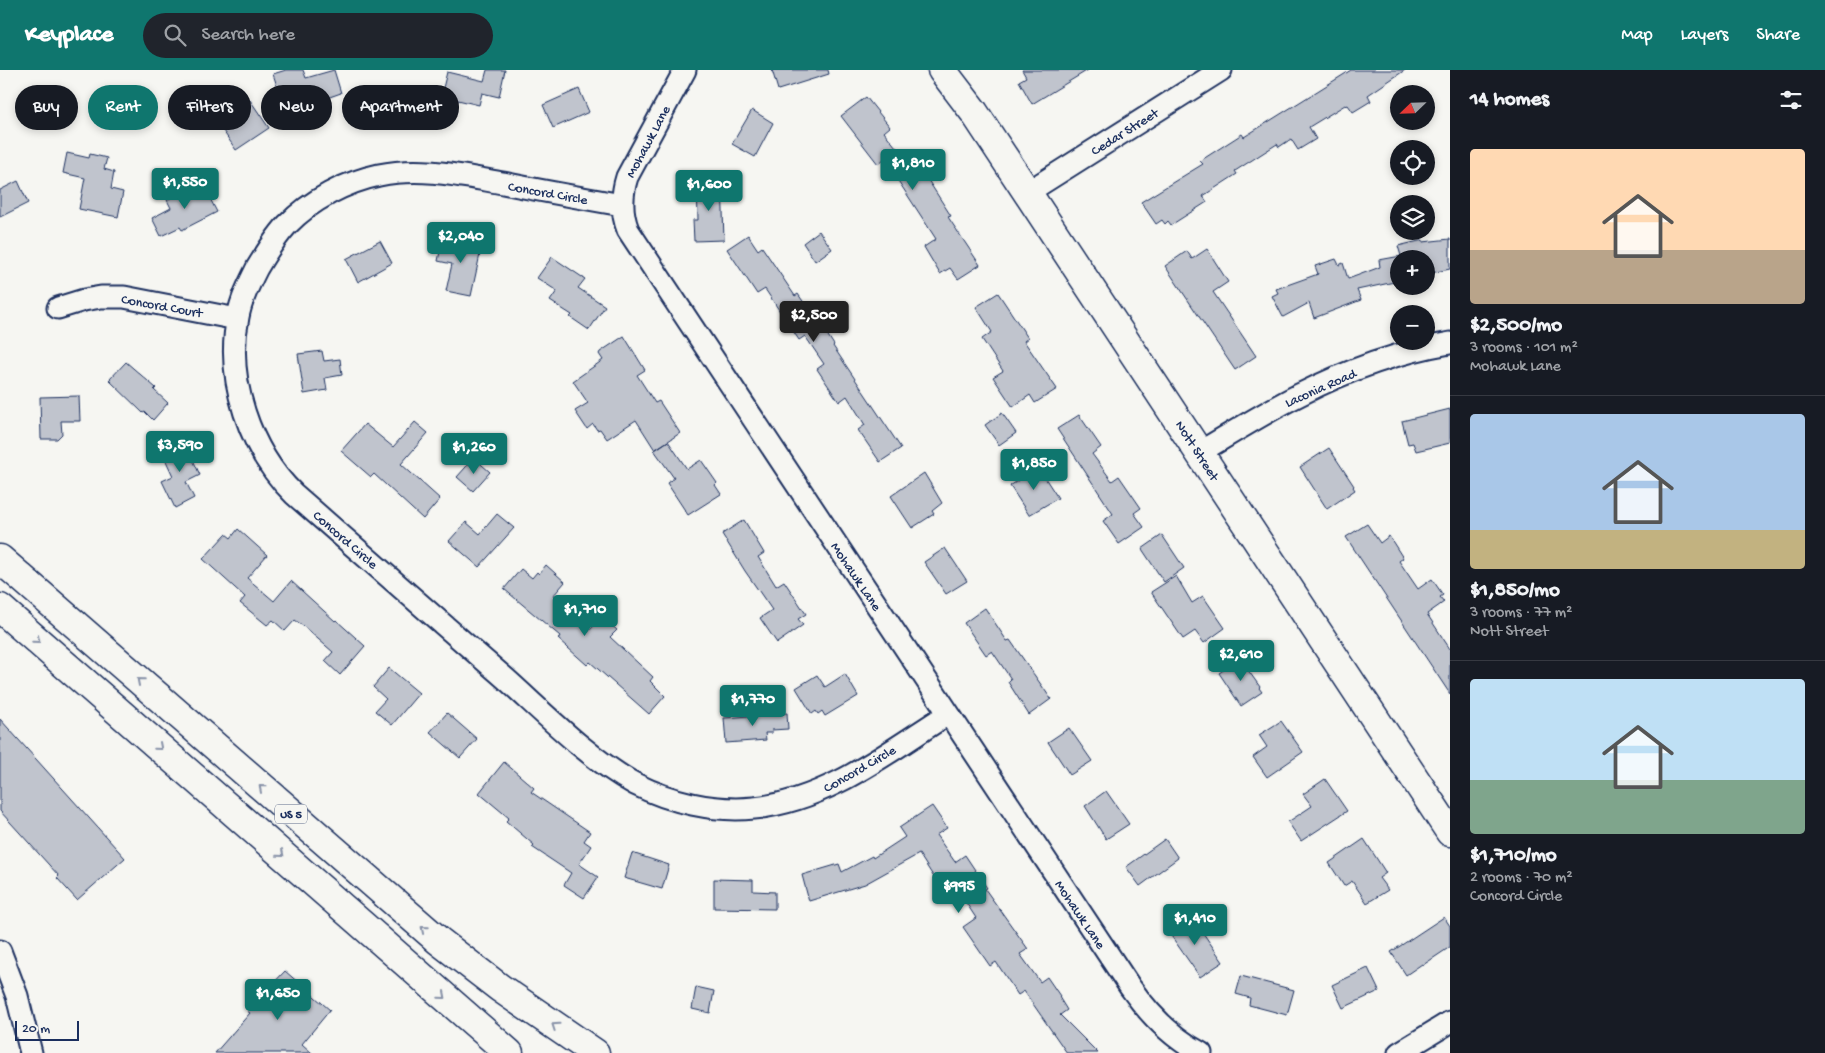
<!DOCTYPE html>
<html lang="en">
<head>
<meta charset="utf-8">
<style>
	:root { --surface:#171b24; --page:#20242c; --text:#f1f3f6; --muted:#9ea1a6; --line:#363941; --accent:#0f766e }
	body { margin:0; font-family:"Gochi Hand",sans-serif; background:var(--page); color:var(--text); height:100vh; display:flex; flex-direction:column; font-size:19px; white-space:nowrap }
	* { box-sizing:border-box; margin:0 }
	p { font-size:16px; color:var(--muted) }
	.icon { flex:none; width:28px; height:28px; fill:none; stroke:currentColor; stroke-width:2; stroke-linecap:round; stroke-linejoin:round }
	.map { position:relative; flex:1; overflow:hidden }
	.sheet { display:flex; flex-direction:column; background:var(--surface); width:375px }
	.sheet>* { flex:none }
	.hud { position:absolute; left:15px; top:15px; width:475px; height:45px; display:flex; gap:10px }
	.needle { width:32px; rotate:247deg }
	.tools { position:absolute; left:1390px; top:15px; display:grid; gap:10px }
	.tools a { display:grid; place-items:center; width:45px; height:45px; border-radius:50%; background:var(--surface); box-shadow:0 2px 8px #0003; font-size:25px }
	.scale { position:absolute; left:15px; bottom:12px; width:64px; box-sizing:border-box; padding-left:5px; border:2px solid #1b2f5e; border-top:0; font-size:14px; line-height:18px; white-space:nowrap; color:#1b2f5e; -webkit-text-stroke:4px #f6f6f2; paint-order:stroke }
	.price { position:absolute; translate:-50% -42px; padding:0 11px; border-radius:5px; background:var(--accent); color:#fff; font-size:16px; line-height:32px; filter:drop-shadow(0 1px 2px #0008) }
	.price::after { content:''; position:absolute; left:50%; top:30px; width:15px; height:11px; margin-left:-8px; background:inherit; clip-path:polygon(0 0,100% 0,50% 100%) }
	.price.selected { background:#222; color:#fff }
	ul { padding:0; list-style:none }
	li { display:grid; align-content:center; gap:10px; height:265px; padding:0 20px }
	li+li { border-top:1px solid var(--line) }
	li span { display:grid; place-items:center; height:155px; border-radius:5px; color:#555 }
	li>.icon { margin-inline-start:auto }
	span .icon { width:90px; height:90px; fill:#fffc; stroke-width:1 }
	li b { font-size:21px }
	h2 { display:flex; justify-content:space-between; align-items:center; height:60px; padding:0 20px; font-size:21px }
	.tag { padding:0 18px; border-radius:22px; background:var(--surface); box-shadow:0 2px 8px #0003; font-size:18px; line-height:45px }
	.tag.selected { background:var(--accent); color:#fff }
	header { display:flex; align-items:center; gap:30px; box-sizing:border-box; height:70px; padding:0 25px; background:var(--accent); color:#fff }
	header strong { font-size:24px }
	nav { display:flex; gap:28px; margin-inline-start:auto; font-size:18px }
	.search { width:350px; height:45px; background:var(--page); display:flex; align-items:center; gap:12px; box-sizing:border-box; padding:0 18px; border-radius:28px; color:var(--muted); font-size:19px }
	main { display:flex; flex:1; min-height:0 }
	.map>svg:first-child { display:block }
	.building { fill:#c0c4cd; stroke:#1b2f5e }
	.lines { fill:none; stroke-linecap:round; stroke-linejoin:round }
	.street-casing { stroke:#1b2f5e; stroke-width:25 }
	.secondary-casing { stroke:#1b2f5e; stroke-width:31 }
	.highway-casing { stroke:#1b2f5e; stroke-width:31 }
	.street { stroke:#f6f6f2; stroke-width:21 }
	.secondary { stroke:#f6f6f2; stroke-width:28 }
	.highway { stroke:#f6f6f2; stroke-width:28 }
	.oneway { stroke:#8892a8 }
	.labels { text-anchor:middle; stroke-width:5; stroke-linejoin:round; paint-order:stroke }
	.shield { fill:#f6f6f2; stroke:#5d6b8a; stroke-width:1 }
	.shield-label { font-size:12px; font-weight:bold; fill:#1b2f5e }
	.street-label { font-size:14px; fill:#1b2f5e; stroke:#f6f6f2 }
</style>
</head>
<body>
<header>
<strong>Keyplace</strong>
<div class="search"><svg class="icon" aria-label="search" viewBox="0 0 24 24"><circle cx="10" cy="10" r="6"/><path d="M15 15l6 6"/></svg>Search here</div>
<nav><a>Map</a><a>Layers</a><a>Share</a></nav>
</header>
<main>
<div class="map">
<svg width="1450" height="983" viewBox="0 0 1450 983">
	<rect width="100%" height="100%" fill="#f6f6f2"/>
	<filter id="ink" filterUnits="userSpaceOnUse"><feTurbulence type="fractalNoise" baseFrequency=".02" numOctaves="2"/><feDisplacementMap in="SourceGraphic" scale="10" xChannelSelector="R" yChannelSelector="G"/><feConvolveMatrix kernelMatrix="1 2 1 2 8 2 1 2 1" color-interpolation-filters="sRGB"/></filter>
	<g filter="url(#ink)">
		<path class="building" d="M 286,0 L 303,0 L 306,8 L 334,0 L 341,23 L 304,36 L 298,19 L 280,25 L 273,4 Z
			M 487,0 L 505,0 L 499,27 L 482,23 L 479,35 L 441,26 L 447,2 L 484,11 Z
			M 772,0 L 828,0 L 829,4 L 778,20 Z
			M 1022,0 L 1088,0 L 1032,34 L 1019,11 L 1026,7 Z
			M 1351,0 L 1405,0 L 1368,25 L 1371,31 L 1353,42 L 1348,35 L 1346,36 L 1345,35 L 1309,57 L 1316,69 L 1298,80 L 1291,69 L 1279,77 L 1277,74 L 1235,101 L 1237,104 L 1203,126 L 1207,132 L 1171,155 L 1168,151 L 1165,154 L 1162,150 L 1156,154 L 1141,132 L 1203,94 L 1200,91 L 1242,64 L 1244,67 Z
			M 579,19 L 589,42 L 553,58 L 543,35 Z
			M 866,27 L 890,57 L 884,62 L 916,102 L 921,99 L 951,146 L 948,147 L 980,195 L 958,209 L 950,198 L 940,204 L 924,177 L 936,169 L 884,89 L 878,94 L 841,46 Z
			M 250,30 L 269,58 L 236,80 L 217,52 Z
			M 752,40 L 773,53 L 755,87 L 732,74 Z
			M 67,83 L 89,88 L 90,84 L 107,88 L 104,99 L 114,102 L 111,119 L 123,122 L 118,147 L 79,139 L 85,108 L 63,103 Z
			M 18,111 L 28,133 L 0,147 L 0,120 Z
			M 697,111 L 722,111 L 724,170 L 694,171 L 693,150 L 698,150 Z
			M 191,112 L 197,124 L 205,119 L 217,142 L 182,160 L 180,157 L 161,166 L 152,148 L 171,138 L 167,130 L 176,125 L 174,121 Z
			M 819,161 L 832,179 L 815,191 L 803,173 Z
			M 748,165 L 758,180 L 762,177 L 795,226 L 798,224 L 820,256 L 821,255 L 834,275 L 833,276 L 901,378 L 880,392 L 858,360 L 865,355 L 847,326 L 839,332 L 817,299 L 824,294 L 805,266 L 799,270 L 765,219 L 757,224 L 727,179 Z
			M 443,167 L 482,175 L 471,226 L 446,221 L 452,194 L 438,191 Z
			M 1450,169 L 1450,199 L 1426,204 L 1426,189 L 1399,189 L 1399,211 L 1357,220 L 1361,230 L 1314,248 L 1309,233 L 1283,247 L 1272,226 L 1278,223 L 1276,219 L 1318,204 L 1315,196 L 1336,189 L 1339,195 L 1343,193 L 1348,209 L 1380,197 L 1379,190 L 1401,186 L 1398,176 L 1423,170 L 1423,172 Z
			M 380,171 L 392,193 L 358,212 L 346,189 Z
			M 1207,179 L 1228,212 L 1213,222 L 1256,286 L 1235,300 L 1165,196 L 1187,181 L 1192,189 Z
			M 552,187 L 585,209 L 578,218 L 605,236 L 589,260 L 570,247 L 572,245 L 550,231 L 557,221 L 537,208 Z
			M 998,223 L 1028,268 L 1024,271 L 1057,319 L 1035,333 L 1030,325 L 1013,337 L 993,307 L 1003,301 L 982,269 L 992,262 L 976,237 Z
			M 624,266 L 645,300 L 637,305 L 655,333 L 659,331 L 680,363 L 655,380 L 636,350 L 607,369 L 600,359 L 597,360 L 593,354 L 587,359 L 575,341 L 588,333 L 573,311 L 603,290 L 599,284 L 600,282 Z
			M 322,281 L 324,291 L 340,289 L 342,305 L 325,308 L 327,320 L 304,324 L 298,284 Z
			M 126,292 L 156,318 L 154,320 L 168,333 L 153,350 L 145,342 L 143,343 L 109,310 Z
			M 79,326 L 80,351 L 61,351 L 62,364 L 57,369 L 41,369 L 40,327 Z
			M 1450,339 L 1450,373 L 1416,381 L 1413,373 L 1408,374 L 1402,351 Z
			M 1002,343 L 1016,363 L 999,375 L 985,355 Z
			M 1079,345 L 1101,377 L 1092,384 L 1112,411 L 1119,406 L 1141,438 L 1134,443 L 1144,457 L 1119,474 L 1103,451 L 1113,444 L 1057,359 Z
			M 415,352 L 428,363 L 401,394 L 440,429 L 423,449 L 374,404 L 371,407 L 341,381 L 365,354 L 393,377 Z
			M 184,370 L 200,405 L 186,412 L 194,428 L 175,438 L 162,411 L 173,406 L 161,380 Z
			M 668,371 L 687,399 L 701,390 L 717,413 L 715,415 L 721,424 L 688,445 L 667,413 L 674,408 L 654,380 Z
			M 1329,378 L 1354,416 L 1353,417 L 1355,420 L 1327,439 L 1300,397 Z
			M 474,388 L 490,402 L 473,421 L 457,407 Z
			M 1038,397 L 1058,428 L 1029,445 L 1010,416 Z
			M 924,403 L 942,433 L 932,441 L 934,444 L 912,458 L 891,426 Z
			M 497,444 L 514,458 L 479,497 L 449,471 L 466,452 L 480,464 Z
			M 744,450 L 764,483 L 758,487 L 776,516 L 784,511 L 806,544 L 798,549 L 803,555 L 777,573 L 760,548 L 772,540 L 745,501 L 722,464 Z
			M 1367,454 L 1380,473 L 1389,466 L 1403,488 L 1399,491 L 1418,519 L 1432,509 L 1443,525 L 1440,527 L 1444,532 L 1427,544 L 1450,579 L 1450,624 L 1346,467 Z
			M 238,459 L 267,485 L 247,508 L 274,531 L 291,511 L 335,551 L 336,550 L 365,576 L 340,605 L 325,591 L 333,582 L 303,556 L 295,550 L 285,561 L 273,550 L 267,555 L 240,533 L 245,527 L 203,489 L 226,464 L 231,468 Z
			M 1162,465 L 1184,498 L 1164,512 L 1142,479 Z
			M 945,478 L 967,511 L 946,524 L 924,492 Z
			M 546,495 L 565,512 L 553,526 L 560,532 L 558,535 L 588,562 L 602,547 L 617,560 L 610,567 L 653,607 L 650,611 L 665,626 L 649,644 L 590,592 L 587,595 L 558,569 L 560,566 L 504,519 L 521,499 L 532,508 L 537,502 L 539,504 Z
			M 1176,506 L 1192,533 L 1203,526 L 1225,558 L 1204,573 L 1195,561 L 1183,569 L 1151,522 Z
			M 985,538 L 1007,571 L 1010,570 L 1051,629 L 1029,645 L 1008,612 L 1011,609 L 992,581 L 986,585 L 964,553 Z
			M 1240,589 L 1260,617 L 1259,618 L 1262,622 L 1241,636 L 1219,603 Z
			M 389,598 L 419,623 L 392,655 L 375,641 L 386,629 L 373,617 Z
			M 845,604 L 858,626 L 825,646 L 822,641 L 818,644 L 816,641 L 812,644 L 796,618 L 817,605 L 825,617 Z
			M 447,643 L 477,669 L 460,688 L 430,662 Z
			M 787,643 L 788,659 L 772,660 L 772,663 L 765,663 L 766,670 L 726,673 L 724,648 Z
			M 0,649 L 125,788 L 77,830 L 57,808 L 59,806 L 0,741 Z
			M 1281,651 L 1303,682 L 1267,707 L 1253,687 L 1267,677 L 1259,665 Z
			M 1069,658 L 1092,691 L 1070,705 L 1048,672 Z
			M 504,692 L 534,718 L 531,722 L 590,762 L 584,771 L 591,776 L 579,794 L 598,807 L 584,828 L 564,815 L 571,803 L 532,777 L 534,775 L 506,751 L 509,748 L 479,723 Z
			M 1325,709 L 1347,741 L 1301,771 L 1288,752 L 1312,736 L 1303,724 Z
			M 1106,721 L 1129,754 L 1106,769 L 1085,736 Z
			M 932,736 L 947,758 L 936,765 L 955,792 L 965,785 L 987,818 L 985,819 L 1028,879 L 1020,884 L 1040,912 L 1047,907 L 1060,926 L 1059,927 L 1067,940 L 1060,945 L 1098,983 L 1067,983 L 1024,921 L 1018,925 L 996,892 L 990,896 L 963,857 L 976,848 L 953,813 L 942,820 L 919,784 L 865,814 L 809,831 L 802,805 L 839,794 L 842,802 L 872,786 L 873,788 L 905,767 L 899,758 Z
			M 1165,769 L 1178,788 L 1140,816 L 1126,797 Z
			M 1364,769 L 1386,803 L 1379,808 L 1388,820 L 1367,833 L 1352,811 L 1344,816 L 1329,793 Z
			M 632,783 L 669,795 L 662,819 L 624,808 Z
			M 714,809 L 753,810 L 753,821 L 775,822 L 775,839 L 714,838 Z
			M 1190,844 L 1223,892 L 1200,907 L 1167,860 Z
			M 1444,847 L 1450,856 L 1450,877 L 1423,895 L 1422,894 L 1406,905 L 1391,882 Z
			M 1368,898 L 1379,921 L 1343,938 L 1332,915 Z
			M 285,901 L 330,940 L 302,974 L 312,983 L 215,983 L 250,943 L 247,941 Z
			M 1241,906 L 1294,920 L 1287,945 L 1249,935 L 1250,928 L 1236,924 Z
			M 696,917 L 714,921 L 710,943 L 692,939 Z"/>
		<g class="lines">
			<defs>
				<path id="street" d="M 685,0 L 627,107 C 621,126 621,142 628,160 L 1130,917 C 1149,944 1172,968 1201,983
					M 1028,122 L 1221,0
					M 622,135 C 582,128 542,121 503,113 C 462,106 421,96 379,105 C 346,112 311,130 287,155 C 275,168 266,183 257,198 C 249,214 241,230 238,247 C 225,309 250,381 294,424 C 365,486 435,548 506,609 C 545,644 589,689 635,714 C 671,732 714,742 754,738 C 827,731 888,682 948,644
					M 58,238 L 84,230 L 101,227 L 124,227 L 237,249
					M 1200,382 C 1232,363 1265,342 1299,325 C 1346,301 1398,282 1450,273
					M 0,881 L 17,926 L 31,983
					M 1399,983 L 1450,952"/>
				<path id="secondary" d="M 942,0 L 974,42 L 1450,762"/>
				<path id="highway" d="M 0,489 L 439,871 L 500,918 L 595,983
					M 0,538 L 509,983"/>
			</defs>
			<use href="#street" class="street-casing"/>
			<use href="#secondary" class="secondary-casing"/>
			<use href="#highway" class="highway-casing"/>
			<use href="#street" class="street"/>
			<use href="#secondary" class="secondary"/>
			<use href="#highway" class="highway"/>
		</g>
		<defs><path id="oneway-chevron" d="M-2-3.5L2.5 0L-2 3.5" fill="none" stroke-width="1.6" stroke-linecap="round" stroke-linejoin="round" transform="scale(1.25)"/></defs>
		<g class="oneway">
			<use href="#oneway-chevron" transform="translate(37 570) rotate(41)"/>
			<use href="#oneway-chevron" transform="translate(140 611) rotate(-139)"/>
			<use href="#oneway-chevron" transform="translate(159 677) rotate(41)"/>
			<use href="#oneway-chevron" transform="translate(262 718) rotate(-139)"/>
			<use href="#oneway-chevron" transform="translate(281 784) rotate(41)"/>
			<use href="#oneway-chevron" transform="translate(424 859) rotate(-140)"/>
			<use href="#oneway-chevron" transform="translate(443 926) rotate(41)"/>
			<use href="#oneway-chevron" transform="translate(555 956) rotate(-146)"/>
		</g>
	</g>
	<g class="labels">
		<rect class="shield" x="275" y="734.5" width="32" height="19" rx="4"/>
		<g class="shield-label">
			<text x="291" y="748">US 5</text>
		</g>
		<g class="street-label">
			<text transform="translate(1124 61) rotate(-32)" y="5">Cedar Street</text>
			<text transform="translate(647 71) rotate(-62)" y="5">Mohawk Lane</text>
			<text transform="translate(548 122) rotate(10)" y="5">Concord Circle</text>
			<text transform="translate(162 235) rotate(10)" y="5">Concord Court</text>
			<text transform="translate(1320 317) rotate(-24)" y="5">Laconia Road</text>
			<text transform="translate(1198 380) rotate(57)" y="5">Nott Street</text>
			<text transform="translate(346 469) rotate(41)" y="5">Concord Circle</text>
			<text transform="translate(857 506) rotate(56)" y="5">Mohawk Lane</text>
			<text transform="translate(859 698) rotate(-30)" y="5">Concord Circle</text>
			<text transform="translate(1081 844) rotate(56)" y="5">Mohawk Lane</text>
		</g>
	</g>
</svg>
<div class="tools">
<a><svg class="needle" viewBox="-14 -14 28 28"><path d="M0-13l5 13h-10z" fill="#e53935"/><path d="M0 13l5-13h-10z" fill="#9ea1a6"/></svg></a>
<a><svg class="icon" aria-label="locate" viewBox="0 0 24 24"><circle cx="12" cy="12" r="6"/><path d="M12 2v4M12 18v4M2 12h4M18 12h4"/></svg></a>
<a><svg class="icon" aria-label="layers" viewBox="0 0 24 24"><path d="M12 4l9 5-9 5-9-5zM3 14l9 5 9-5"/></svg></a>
<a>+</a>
<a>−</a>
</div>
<div class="scale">20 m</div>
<b class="price" style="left:913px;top:121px">$1,810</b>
<b class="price" style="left:185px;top:140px">$1,550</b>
<b class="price" style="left:709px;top:142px">$1,600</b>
<b class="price" style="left:461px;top:194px">$2,040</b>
<b class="price selected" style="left:814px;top:273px">$2,500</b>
<b class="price" style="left:180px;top:403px">$3,590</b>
<b class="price" style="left:474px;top:405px">$1,260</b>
<b class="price" style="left:1034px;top:421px">$1,850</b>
<b class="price" style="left:585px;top:567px">$1,710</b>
<b class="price" style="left:1241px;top:612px">$2,610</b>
<b class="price" style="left:753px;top:657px">$1,770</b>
<b class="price" style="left:959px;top:844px">$995</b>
<b class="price" style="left:1195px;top:876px">$1,410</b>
<b class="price" style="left:278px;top:951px">$1,650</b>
<div class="hud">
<a class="tag">Buy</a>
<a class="tag selected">Rent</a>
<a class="tag">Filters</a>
<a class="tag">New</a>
<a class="tag">Apartment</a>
</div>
</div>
<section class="sheet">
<h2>14 homes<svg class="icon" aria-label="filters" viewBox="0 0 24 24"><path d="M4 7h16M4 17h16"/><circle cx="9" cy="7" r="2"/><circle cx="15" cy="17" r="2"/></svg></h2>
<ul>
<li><span style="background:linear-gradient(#ffd9b3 65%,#b9a48a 0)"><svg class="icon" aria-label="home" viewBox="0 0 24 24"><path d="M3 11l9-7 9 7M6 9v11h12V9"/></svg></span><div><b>$2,500/mo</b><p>3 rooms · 101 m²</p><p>Mohawk Lane</p></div></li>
<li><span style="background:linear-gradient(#a9c7e8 75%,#c2b280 0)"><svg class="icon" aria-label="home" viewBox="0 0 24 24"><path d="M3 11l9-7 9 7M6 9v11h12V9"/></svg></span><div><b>$1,850/mo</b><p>3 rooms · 77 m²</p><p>Nott Street</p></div></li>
<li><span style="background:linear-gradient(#bfe0f5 65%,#7fa58c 0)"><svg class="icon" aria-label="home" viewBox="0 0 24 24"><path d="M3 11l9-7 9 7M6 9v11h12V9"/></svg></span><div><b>$1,710/mo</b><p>2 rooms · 70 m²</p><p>Concord Circle</p></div></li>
</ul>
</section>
</main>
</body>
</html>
